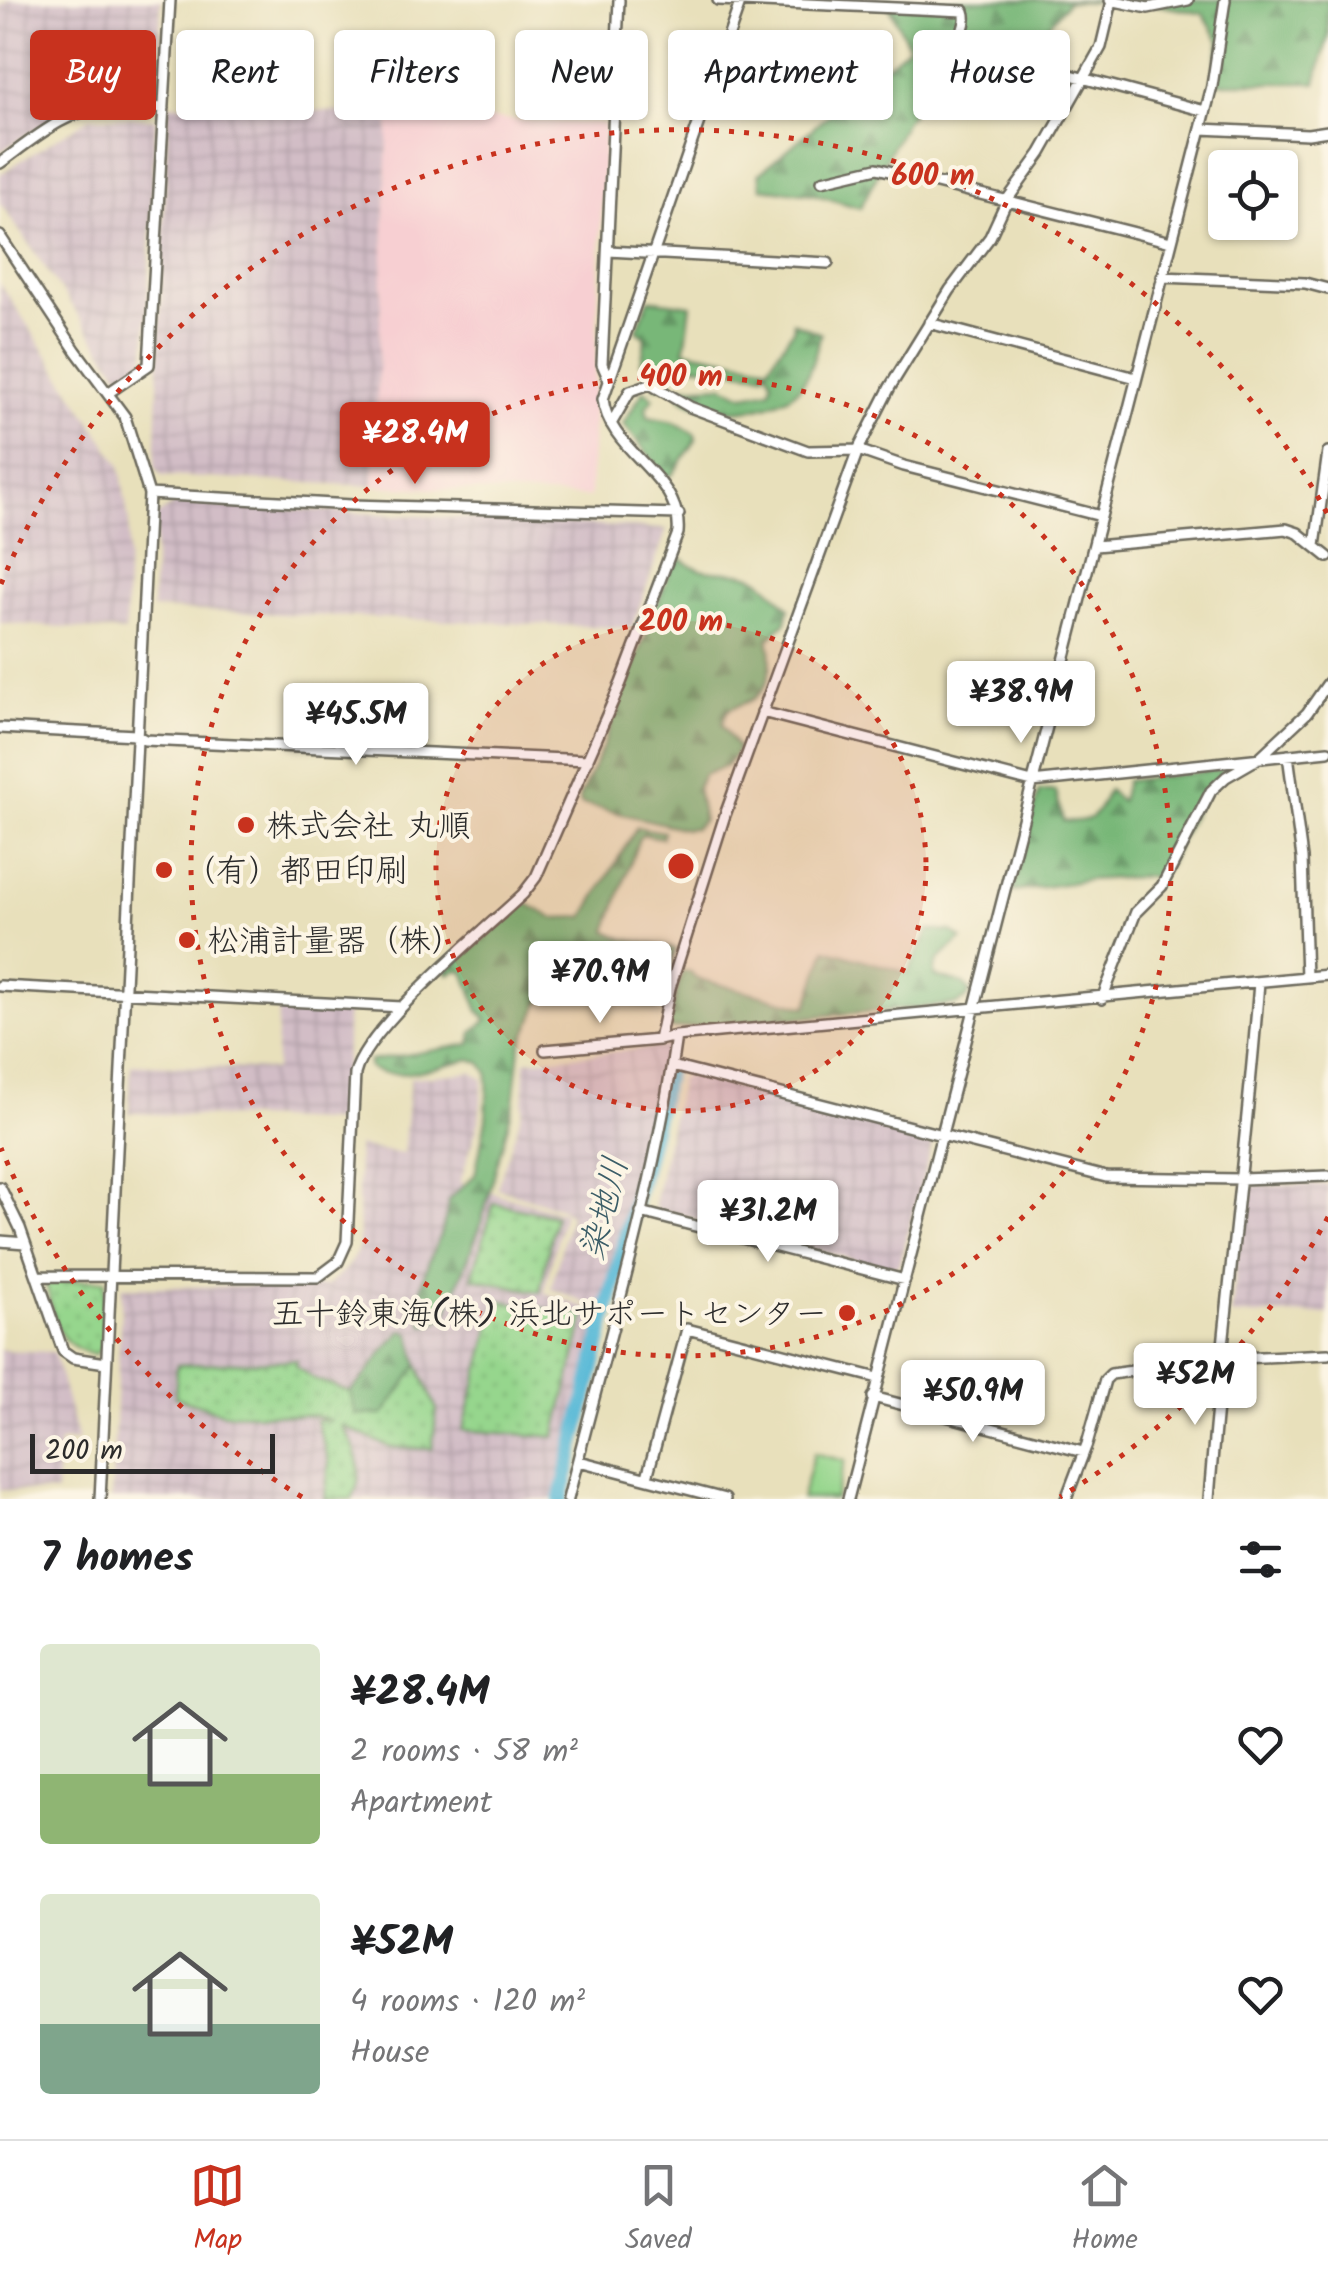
<!DOCTYPE html>
<html lang="en">
<head>
<meta charset="utf-8">
<style>
	:root { --surface:#fff; --page:#f2f2f2; --text:#202124; --muted:#757577; --line:#e0e0e0; --accent:#c8321e }
	body { margin:0; font-family:Kalam,"Klee One",sans-serif; background:var(--page); color:var(--text); height:100vh; display:flex; flex-direction:column; font-size:38px; white-space:nowrap }
	* { box-sizing:border-box; margin:0 }
	p { font-size:32px; color:var(--muted) }
	.icon { flex:none; width:55px; height:55px; fill:none; stroke:currentColor; stroke-width:2; stroke-linecap:round; stroke-linejoin:round }
	.map { position:relative; height:1499px; overflow:hidden }
	.details { display:flex; flex-direction:column; background:var(--surface); flex:1 }
	.details>* { flex:none }
	.hud { position:absolute; left:30px; top:30px; width:1270px; height:90px; display:flex; gap:20px }
	.tools { position:absolute; left:1208px; top:150px; display:grid; gap:20px }
	.tools a { display:grid; place-items:center; width:90px; height:90px; border-radius:10px; background:var(--surface); box-shadow:0 2px 8px #0004; font-size:50px }
	.scale { position:absolute; left:30px; bottom:25px; width:245px; box-sizing:border-box; padding-left:10px; border:5px solid #2b2b2b; border-top:0; font-size:28px; line-height:35px; white-space:nowrap; color:#2b2b2b; -webkit-text-stroke:8px #fcf5e5; paint-order:stroke }
	.price { position:absolute; translate:-50% -85px; padding:0 22px; border-radius:10px; background:#fff; color:#222; font-size:32px; line-height:65px; filter:drop-shadow(0 2px 5px #0008) }
	.price::after { content:''; position:absolute; left:50%; top:60px; width:30px; height:22px; margin-left:-15px; background:inherit; clip-path:polygon(0 0,100% 0,50% 100%) }
	.price.on { background:var(--accent); color:#fff }
	ul { padding:0; list-style:none }
	li { display:flex; align-items:center; gap:30px; height:250px; padding:0 40px }
	li span { display:grid; place-items:center; flex:none; width:280px; height:200px; border-radius:10px; color:#555 }
	li>.icon { margin-inline-start:auto }
	span .icon { width:120px; height:120px; fill:#fffc; stroke-width:1 }
	li b { font-size:42px }
	h2 { display:flex; justify-content:space-between; align-items:center; height:120px; padding:0 40px; font-size:42px }
	.pill { padding:0 35px; border-radius:10px; background:var(--surface); box-shadow:0 2px 8px #0004; font-size:35px; line-height:90px }
	.pill.on { background:var(--accent); color:#fff }
	.menu { display:flex; justify-content:space-around; align-items:center; height:140px; border-top:2px solid var(--line); background:var(--surface); font-size:28px; color:var(--muted) }
	.menu a { display:grid; justify-items:center; gap:5px }
	.menu .on { color:var(--accent) }
	.map>svg:first-child { display:block }
	.built { fill:#f7cfd2 }
	.industrial { fill:url(#industrial-grid) }
	.grass { fill:url(#grass-dots); stroke:#60805c; stroke-width:2.5 }
	.forest { fill:url(#forest-firs); stroke:#527152; stroke-width:2.5 }
	.park { fill:#96d68d; stroke:#60805c; stroke-width:2.5 }
	.lines { fill:none; stroke-linecap:round; stroke-linejoin:round }
	.river { stroke:#59b9d7; stroke-width:15 }
	.minor-casing { stroke:#6d6a5d; stroke-width:14 }
	.minor { stroke:#fff; stroke-width:9 }
	.ring { fill:none; stroke:#c8321e; stroke-width:5; stroke-dasharray:5 10 }
	.poi-dot { fill:#c8321e; stroke:#fcf5e5; stroke-width:4 }
	.labels { text-anchor:middle; stroke-width:8; stroke-linejoin:round; paint-order:stroke }
	.poi-label { font-size:32px; fill:#2b2b2b; stroke:#fcf5e5; text-anchor:start }
	.water-label { font-size:35px; font-style:italic; fill:#3b5d67; stroke:#fcf5e5 }
	.centre { fill:#c8321e; stroke:#fcf5e5; stroke-width:5 }
	.ring-label { font-size:30px; text-anchor:middle; font-weight:bold; fill:#c8321e; stroke:#fcf5e5; stroke-width:8; stroke-linejoin:round; paint-order:stroke }
</style>
</head>
<body>
<div class="map">
<svg width="1328" height="1499" viewBox="0 0 1328 1499">
	<defs>
		<pattern id="industrial-grid" width="8" height="8" patternUnits="userSpaceOnUse" patternTransform="scale(2.5)"><rect width="8" height="8" fill="#d2bdc6"/><path d="M0 4h8M4 0v8" fill="none" stroke="#b4a3aa"/></pattern>
		<pattern id="grass-dots" width="8" height="8" patternUnits="userSpaceOnUse" patternTransform="scale(2.5)"><rect width="8" height="8" fill="#96d68d"/><path d="M2 2h.1M6 6h.1" fill="none" stroke="#81b87a" stroke-width="1.8" stroke-linecap="round"/></pattern>
		<pattern id="forest-firs" width="22" height="20" patternUnits="userSpaceOnUse" patternTransform="scale(2.5)"><rect width="22" height="20" fill="#78b778"/><path d="M5 1l3.5 6h-7zM16 11l3.5 6h-7z" fill="#639563"/></pattern>
	</defs>
	<rect width="100%" height="100%" fill="#fcf5e5"/>
	<filter id="ink" filterUnits="userSpaceOnUse"><feTurbulence type="fractalNoise" baseFrequency=".01" numOctaves="2"/><feDisplacementMap in="SourceGraphic" scale="20" xChannelSelector="R" yChannelSelector="G"/><feConvolveMatrix kernelMatrix="1 2 1 2 8 2 1 2 1" color-interpolation-filters="sRGB"/></filter>
	<filter id="wash" filterUnits="userSpaceOnUse"><feTurbulence type="fractalNoise" baseFrequency=".0048" numOctaves="4" result="noise"/><feDisplacementMap in="SourceGraphic" scale="40" xChannelSelector="R" yChannelSelector="G"/><feGaussianBlur stdDeviation="2.25" result="paint"/><feColorMatrix in="noise" values="0 0 0 0 0 0 0 0 0 0 0 0 0 0 0 0 0 1.4 0 .05"/><feComposite in="paint" operator="in"/></filter>
	<g filter="url(#wash)">
		<rect width="100%" height="100%" fill="#e8e0bb"/>
		<path class="built" d="M 389,114 L 605,124 L 590,497 L 373,486 Z"/>
		<path class="industrial" d="M 8,0 L 161,0 L 158,98 L 113,95 L 81,100 L 0,152 L 0,6 Z
			M 168,104 L 389,114 L 373,486 L 162,476 L 155,468 Z
			M 91,117 L 156,118 L 145,357 L 122,378 L 0,203 L 0,174 Z
			M 0,283 L 120,465 L 129,523 L 125,632 L 0,623 Z
			M 176,503 L 666,529 L 667,529 L 632,628 L 152,609 L 156,517 Z
			M 278,1010 L 347,1012 L 344,1122 L 129,1113 L 131,1064 L 275,1070 Z
			M 671,1046 L 606,1312 L 551,1288 L 570,1215 L 561,1208 L 497,1188 L 523,1109 L 525,1061 Z
			M 472,1072 L 483,1079 L 479,1121 L 460,1183 L 564,1213 L 544,1292 L 603,1314 L 557,1499 L 111,1499 L 122,1287 L 326,1286 L 346,1269 L 359,1248 L 357,1146 L 403,1154 L 410,1078 Z
			M 687,1075 L 930,1135 L 933,1142 L 899,1264 L 889,1269 L 656,1209 L 654,1204 L 680,1079 Z
			M 1328,1184 L 1328,1314 L 1231,1316 L 1244,1186 Z
			M 0,1350 L 54,1352 L 78,1441 L 59,1442 L 56,1493 L 0,1490 Z"/>
		<path class="grass" d="M 494,1203 L 555,1216 L 540,1292 L 472,1278 Z
			M 105,1280 L 103,1347 L 94,1355 C 51,1342 56,1320 45,1281 Z
			M 498,1300 L 585,1316 L 555,1437 L 463,1430 Z
			M 297,1360 L 296,1366 L 314,1379 L 350,1392 L 356,1414 L 383,1415 L 418,1365 L 437,1410 L 432,1449 L 389,1447 L 341,1425 C 358,1448 366,1471 352,1499 L 325,1499 L 329,1462 L 316,1420 L 332,1421 L 317,1416 L 223,1413 L 175,1397 L 177,1365 Z"/>
		<path class="forest" d="M 886,0 L 1328,0 L 1328,36 L 1316,83 L 1212,83 L 1220,42 L 1203,14 L 1147,3 L 1068,1 L 1013,70 L 959,47 L 906,121 L 860,208 L 813,194 L 761,188 L 759,174 L 909,46 Z
			M 649,299 L 691,305 L 685,350 L 765,365 L 764,374 L 676,363 L 670,369 L 671,387 L 655,386 L 662,373 L 641,363 L 646,337 L 637,330 Z
			M 793,322 L 821,334 C 816,350 811,374 800,387 C 778,413 705,420 680,396 L 681,387 L 722,385 L 744,395 L 770,390 L 772,381 L 767,369 L 794,328 Z
			M 644,390 L 654,398 L 646,407 L 648,417 L 674,422 L 695,434 L 696,440 L 672,475 L 666,476 L 623,424 Z
			M 682,559 C 701,577 729,568 752,576 C 766,581 778,598 789,608 L 786,622 L 768,639 C 773,656 772,683 757,696 C 750,703 736,705 727,711 L 722,724 L 738,749 L 727,766 L 703,775 L 697,788 L 703,820 L 695,828 L 685,829 L 581,804 L 579,798 L 602,749 L 673,564 Z
			M 1225,769 L 1204,791 L 1167,868 L 1158,876 L 1087,880 L 1013,892 L 1039,791 L 1056,791 L 1063,821 C 1094,823 1095,817 1108,790 L 1121,801 L 1126,781 Z
			M 637,827 L 664,832 L 662,838 L 644,835 L 639,838 L 607,931 L 624,939 L 676,949 L 656,1009 L 554,983 L 540,1002 L 520,1047 L 514,1102 L 480,1227 L 446,1315 L 435,1323 L 424,1326 C 408,1274 446,1246 448,1200 L 475,1175 L 486,1119 L 488,1073 L 481,1063 L 471,1059 C 440,1065 398,1083 369,1068 L 369,1061 L 471,1044 L 473,1032 L 487,1020 L 479,1011 L 464,972 L 458,970 L 449,974 L 446,971 L 526,903 L 553,918 L 584,917 Z
			M 929,930 L 952,932 L 962,939 C 951,951 932,958 935,976 L 964,984 L 970,992 L 966,999 L 957,1004 L 673,1029 L 668,1026 L 682,971 L 691,972 L 695,978 L 807,1007 L 826,949 L 908,973 Z
			M 404,1330 L 411,1335 L 418,1365 L 383,1415 L 356,1414 L 350,1392 C 371,1373 384,1345 404,1330 Z"/>
		<path class="park" d="M 814,1453 L 845,1461 L 835,1499 L 801,1499 Z"/>
		<g class="lines">
			<path class="river" d="M 561,1499 L 667,1070"/>
		</g>
	</g>
	<g filter="url(#ink)">
		<g class="lines">
			<defs>
				<path id="minor" d="M 718,0 L 964,11 C 969,24 957,39 954,52 L 957,55 L 1003,67 L 1015,60 L 1205,111
					M 1110,0 L 1148,8 L 1188,0
					M 1112,1 L 1101,47 L 1041,153 L 1007,200 L 990,237 L 950,290 L 890,387 L 858,450 L 725,815 L 670,988 L 659,1040 L 676,1036 L 1328,975
					M 1201,129 L 1308,134 L 1328,131
					M 0,163 C 32,140 68,108 110,106 C 128,105 146,107 164,108
					M 822,181 L 877,168 L 1171,242
					M 0,236 L 76,351 L 125,417 L 149,494 L 100,1499
					M 608,251 L 828,263
					M 1162,277 L 1305,283 L 1328,289
					M 929,323 L 1136,378
					M 609,380 L 602,364 L 619,0
					M 108,393 L 149,365 L 170,0
					M 611,424 L 630,391 L 650,384 L 690,407 L 808,451 L 858,450 L 904,466 L 1101,516
					M 149,494 L 352,505 L 679,514
					M 1095,546 L 1286,529 L 1298,533 L 1328,557
					M 1315,546 L 1328,452
					M 762,712 L 1032,782 L 1328,751
					M 0,728 L 136,735 L 145,740 L 588,760
					M 1288,755 L 1302,858 L 1306,977
					M 0,986 L 402,1007
					M 1102,999 L 1136,912 L 1162,886 L 1211,791 L 1226,777 L 1259,758 L 1307,713 L 1328,683
					M 545,1050 L 659,1040
					M 672,1066 L 1106,1177 L 1241,1179 L 1328,1176
					M 0,1187 L 20,1228 L 63,1351 L 73,1358 L 106,1363
					M 641,1212 L 905,1280
					M 0,1241 L 25,1243
					M 38,1276 L 318,1277 L 338,1262 L 347,1242 L 355,1074 C 366,1027 484,931 523,894 L 536,877 L 621,683 L 678,533 C 683,475 609,453 603,399 L 741,0
					M 873,1397 L 1083,1452
					M 579,1461 L 725,1499
					M 647,1477 L 687,1329 L 878,1378
					M 568,1499 C 606,1345 654,1193 676,1036
					M 848,1499 L 1212,86 L 1225,0
					M 1066,1499 L 1087,1444 L 1105,1380 L 1111,1374 L 1219,1359 L 1328,1354
					M 1209,1499 C 1222,1326 1246,1155 1259,982"/>
			</defs>
			<use href="#minor" class="minor-casing"/>
			<use href="#minor" class="minor"/>
		</g>
	</g>
	<circle cx="681" cy="866" r="245" fill="#c8321e" fill-opacity=".12"/>
	<g class="ring">
		<circle cx="681" cy="866" r="245"/>
		<circle cx="681" cy="866" r="490"/>
		<path d="M1328 1217A736 736 0 0 1 1060 1497M302 1497A736 736 0 0 1 1 1148M1 584A736 736 0 0 1 1328 515"/>
	</g>
	<g class="poi-dot">
		<circle cx="246" cy="825" r="10"/>
		<circle cx="164" cy="870" r="10"/>
		<circle cx="187" cy="940" r="10"/>
		<circle cx="847" cy="1313" r="10"/>
	</g>
	<g class="labels">
		<g class="poi-label">
			<text x="266" y="836">株式会社 丸順</text>
			<text x="184" y="881">（有）都田印刷</text>
			<text x="207" y="951">松浦計量器（株）</text>
			<text x="827" y="1324" text-anchor="end">五十鈴東海(株) 浜北サポートセンター</text>
		</g>
		<g class="water-label">
			<text transform="translate(603 1208) rotate(-76)" y="12">染地川</text>
		</g>
	</g>
	<circle cx="681" cy="866" r="15" class="centre"/>
	<g class="ring-label">
		<text x="933" y="185">600 m</text>
		<text x="681" y="386">400 m</text>
		<text x="681" y="631">200 m</text>
	</g>
</svg>
<div class="tools">
<a><svg class="icon" aria-label="locate" viewBox="0 0 24 24"><circle cx="12" cy="12" r="6"/><path d="M12 2v4M12 18v4M2 12h4M18 12h4"/></svg></a>
</div>
<div class="scale">200 m</div>
<b class="price on" style="left:415px;top:487px">¥28.4M</b>
<b class="price" style="left:1021px;top:746px">¥38.9M</b>
<b class="price" style="left:356px;top:768px">¥45.5M</b>
<b class="price" style="left:600px;top:1026px">¥70.9M</b>
<b class="price" style="left:768px;top:1265px">¥31.2M</b>
<b class="price" style="left:1195px;top:1428px">¥52M</b>
<b class="price" style="left:973px;top:1445px">¥50.9M</b>
<div class="hud">
<a class="pill on">Buy</a>
<a class="pill">Rent</a>
<a class="pill">Filters</a>
<a class="pill">New</a>
<a class="pill">Apartment</a>
<a class="pill">House</a>
</div>
</div>
<section class="details">
<h2>7 homes<svg class="icon" aria-label="filters" viewBox="0 0 24 24"><path d="M4 7h16M4 17h16"/><circle cx="9" cy="7" r="2"/><circle cx="15" cy="17" r="2"/></svg></h2>
<ul>
<li><span style="background:linear-gradient(#dfe7d0 65%,#8fb573 0)"><svg class="icon" aria-label="home" viewBox="0 0 24 24"><path d="M3 11l9-7 9 7M6 9v11h12V9"/></svg></span><div><b>¥28.4M</b><p>2 rooms · 58 m²</p><p>Apartment</p></div><svg class="icon" aria-label="heart" viewBox="0 0 24 24"><path d="M12 20l-8-8c-3-5 5-10 8-4 3-6 11-1 8 4z"/></svg></li>
<li><span style="background:linear-gradient(#dfe7d0 65%,#7fa58c 0)"><svg class="icon" aria-label="home" viewBox="0 0 24 24"><path d="M3 11l9-7 9 7M6 9v11h12V9"/></svg></span><div><b>¥52M</b><p>4 rooms · 120 m²</p><p>House</p></div><svg class="icon" aria-label="heart" viewBox="0 0 24 24"><path d="M12 20l-8-8c-3-5 5-10 8-4 3-6 11-1 8 4z"/></svg></li>
</ul>
</section>
<nav class="menu">
<a class="on"><svg class="icon" aria-label="map" viewBox="0 0 24 24"><path d="M3 6l6-2 6 2 6-2v14l-6 2-6-2-6 2zM9 4v14M15 6v14"/></svg>Map</a>
<a><svg class="icon" aria-label="saved" viewBox="0 0 24 24"><path d="M7 4h10v16l-5-4-5 4z"/></svg>Saved</a>
<a><svg class="icon" aria-label="home" viewBox="0 0 24 24"><path d="M3 11l9-7 9 7M6 9v11h12V9"/></svg>Home</a>
</nav>
</body>
</html>
